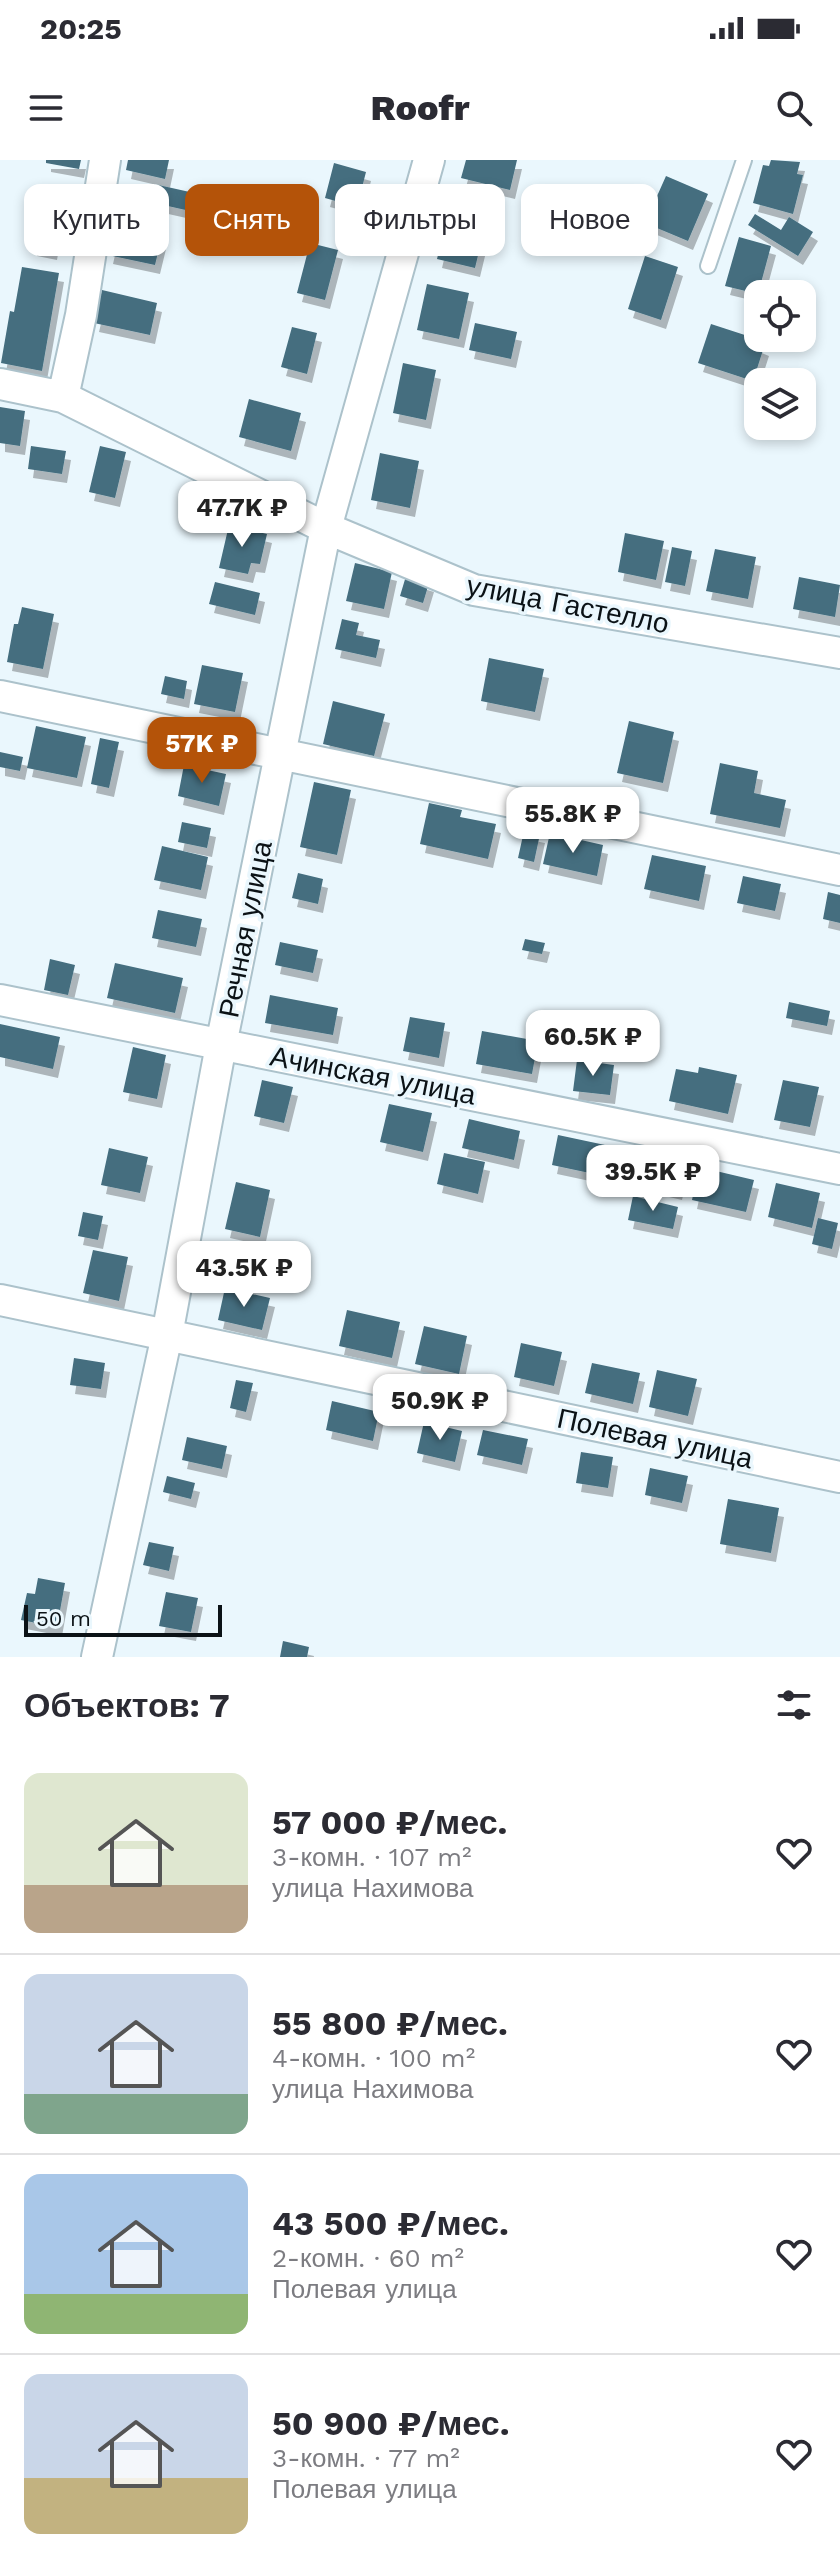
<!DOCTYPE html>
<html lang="ru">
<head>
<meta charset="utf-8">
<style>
	:root { --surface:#fff; --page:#f2f2f3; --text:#2b2b33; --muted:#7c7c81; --line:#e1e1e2; --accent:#b45309 }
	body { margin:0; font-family:"Work Sans",sans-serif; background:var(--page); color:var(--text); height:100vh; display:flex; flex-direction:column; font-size:30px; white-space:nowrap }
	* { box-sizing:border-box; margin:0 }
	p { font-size:26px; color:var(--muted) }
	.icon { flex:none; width:44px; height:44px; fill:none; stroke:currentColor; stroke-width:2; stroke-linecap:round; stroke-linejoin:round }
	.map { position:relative; height:1497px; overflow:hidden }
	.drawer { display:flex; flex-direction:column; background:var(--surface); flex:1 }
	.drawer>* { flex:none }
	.hud { position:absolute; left:24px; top:24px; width:792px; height:72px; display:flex; gap:16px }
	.fabs { position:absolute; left:744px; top:120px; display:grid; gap:16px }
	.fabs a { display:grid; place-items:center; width:72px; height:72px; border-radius:16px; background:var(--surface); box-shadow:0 4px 12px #0003; font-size:40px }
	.scale { position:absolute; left:24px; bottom:20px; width:198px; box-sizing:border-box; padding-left:8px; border:4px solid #0b1216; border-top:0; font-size:22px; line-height:28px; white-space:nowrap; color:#0b1216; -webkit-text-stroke:6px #eaf7fd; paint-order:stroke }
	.price { position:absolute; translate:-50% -68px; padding:0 18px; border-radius:16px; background:#fff; color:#222; font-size:26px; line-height:52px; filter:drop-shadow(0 2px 4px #0008) }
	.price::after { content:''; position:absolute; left:50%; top:48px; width:24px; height:18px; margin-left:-12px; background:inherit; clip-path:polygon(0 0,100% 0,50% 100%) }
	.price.on { background:var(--accent); color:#fff }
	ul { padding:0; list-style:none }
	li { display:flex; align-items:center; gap:24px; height:200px; padding:0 24px }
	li+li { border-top:2px solid var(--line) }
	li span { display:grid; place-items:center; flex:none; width:224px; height:160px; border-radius:16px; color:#555 }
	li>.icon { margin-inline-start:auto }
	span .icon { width:96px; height:96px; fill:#fffc; stroke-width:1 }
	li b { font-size:34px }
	h2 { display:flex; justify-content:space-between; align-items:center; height:96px; padding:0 24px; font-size:34px }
	.pill { padding:0 28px; border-radius:16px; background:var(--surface); box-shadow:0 4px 12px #0003; font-size:28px; line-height:72px }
	.pill.on { background:var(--accent); color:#fff }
	.status { display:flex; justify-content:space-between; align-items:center; height:56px; padding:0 40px; background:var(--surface); direction:ltr }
	.status svg { height:22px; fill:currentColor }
	header { display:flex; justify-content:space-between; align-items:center; height:104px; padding:0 24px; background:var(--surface); font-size:36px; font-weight:800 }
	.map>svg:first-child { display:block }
	.building { fill:#446e7f; filter:url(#shadow) }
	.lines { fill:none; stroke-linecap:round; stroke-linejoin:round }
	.lane-casing { stroke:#acc2cb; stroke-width:18 }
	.street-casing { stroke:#acc2cb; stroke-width:34 }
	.lane { stroke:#fff; stroke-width:14 }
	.street { stroke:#fff; stroke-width:30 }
	.labels { text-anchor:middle; stroke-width:7; stroke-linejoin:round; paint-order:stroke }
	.street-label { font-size:28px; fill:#0b1216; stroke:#eaf7fd }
</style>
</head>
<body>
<div class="status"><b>20:25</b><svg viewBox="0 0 49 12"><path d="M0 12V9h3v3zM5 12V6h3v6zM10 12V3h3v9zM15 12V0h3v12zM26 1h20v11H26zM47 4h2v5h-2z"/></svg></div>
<header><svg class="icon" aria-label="menu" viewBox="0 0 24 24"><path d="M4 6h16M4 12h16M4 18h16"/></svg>Roofr<svg class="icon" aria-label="search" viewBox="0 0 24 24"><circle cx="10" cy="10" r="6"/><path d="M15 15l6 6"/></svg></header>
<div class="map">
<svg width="840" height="1497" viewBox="0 0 840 1497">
	<defs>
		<filter id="shadow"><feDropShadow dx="5" dy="9" stdDeviation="0" flood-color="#0004"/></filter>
	</defs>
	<rect width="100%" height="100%" fill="#eaf7fd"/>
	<path class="building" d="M 46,0 L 81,0 L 79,9 L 46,3 Z
		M 128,0 L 169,0 L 165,19 L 126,10 Z
		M 466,0 L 517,0 L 510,30 L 461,18 Z
		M 771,0 L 800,2 L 797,14 L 803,15 L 793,54 L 753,43 L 763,5 L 769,6 Z
		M 334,3 L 366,12 L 357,47 L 325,38 Z
		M 666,16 L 708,34 L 688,81 L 645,63 Z
		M 154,24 L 212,37 L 208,55 L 150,42 Z
		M 41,38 L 71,44 L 64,82 L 54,80 L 52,91 L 32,87 Z
		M 449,49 L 487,58 L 475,108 L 437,99 Z
		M 118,51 L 154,59 L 151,74 L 162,76 L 155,105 L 108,95 Z
		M 755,54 L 781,70 L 789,57 L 813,72 L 798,96 L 748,65 Z
		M 739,77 L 771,86 L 758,134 L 725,126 Z
		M 310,83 L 338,90 L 325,140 L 297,133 Z
		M 645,96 L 678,107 L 661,160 L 628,149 Z
		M 22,107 L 59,113 L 42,211 L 1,203 L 10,151 L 14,152 Z
		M 427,124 L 469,133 L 459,179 L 417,170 Z
		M 102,130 L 157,143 L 150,175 L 94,163 Z
		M 475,163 L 517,172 L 511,199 L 469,190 Z
		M 711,164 L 754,178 L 752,182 L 764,187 L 753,221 L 698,203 Z
		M 292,167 L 317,173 L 307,214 L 281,207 Z
		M 403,203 L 436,210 L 426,260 L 393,253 Z
		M 249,239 L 301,253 L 291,291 L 239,277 Z
		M 0,247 L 25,251 L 20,286 L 0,283 Z
		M 31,286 L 66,291 L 62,314 L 28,309 Z
		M 100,286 L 126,292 L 115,338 L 89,332 Z
		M 380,293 L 419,301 L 410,348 L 371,340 Z
		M 229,365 L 267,374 L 260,404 L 251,403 L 248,414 L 219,408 Z
		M 625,373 L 664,381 L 656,420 L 618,412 Z
		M 672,387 L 692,391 L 685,426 L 665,422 Z
		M 715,389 L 756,397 L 748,439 L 706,431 Z
		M 355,403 L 392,412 L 384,449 L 346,441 Z
		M 406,416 L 429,423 L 423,443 L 400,436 Z
		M 799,417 L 840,425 L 835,457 L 793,449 Z
		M 215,422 L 260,433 L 255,455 L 209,444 Z
		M 22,447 L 54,454 L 43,509 L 7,502 L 14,464 L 18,464 Z
		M 342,459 L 359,463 L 356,475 L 380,480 L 376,498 L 335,489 Z
		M 489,498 L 544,509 L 535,552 L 481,541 Z
		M 202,505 L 243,513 L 235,552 L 194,544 Z
		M 165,516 L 187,521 L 184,539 L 161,534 Z
		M 333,541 L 385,554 L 374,596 L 323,584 Z
		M 629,561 L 674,572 L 663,623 L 617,613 Z
		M 36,566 L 86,577 L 77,618 L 27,608 Z
		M 100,578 L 119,582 L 109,628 L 91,624 Z
		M 0,592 L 23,597 L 20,611 L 0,607 Z
		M 720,603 L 758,611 L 754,633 L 786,640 L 780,668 L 710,654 Z
		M 184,605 L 226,614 L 219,646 L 178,636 Z
		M 314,622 L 351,630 L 337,695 L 300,687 Z
		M 429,643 L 462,650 L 460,657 L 496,664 L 488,699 L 420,684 Z
		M 182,662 L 211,668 L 207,688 L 178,682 Z
		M 524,671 L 540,674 L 534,702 L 518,698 Z
		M 550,673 L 603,685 L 597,716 L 543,704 Z
		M 162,686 L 208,697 L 201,730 L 154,720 Z
		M 652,695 L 706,706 L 699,741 L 644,729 Z
		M 298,713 L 323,719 L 318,744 L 292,738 Z
		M 743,716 L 781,724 L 775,751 L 737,743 Z
		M 828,732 L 840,735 L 840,763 L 823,759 Z
		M 158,750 L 202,759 L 196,787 L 152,778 Z
		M 525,779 L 545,783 L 542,794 L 522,790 Z
		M 280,782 L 318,790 L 313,813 L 275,805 Z
		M 50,799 L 75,805 L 68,835 L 44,830 Z
		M 115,803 L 183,818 L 175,853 L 107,838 Z
		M 270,835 L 338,848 L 333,875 L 265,863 Z
		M 789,842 L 830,851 L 827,866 L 786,858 Z
		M 410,857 L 445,863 L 439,898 L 403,891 Z
		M 0,864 L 60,877 L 53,909 L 0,897 Z
		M 482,871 L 538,881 L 532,914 L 476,904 Z
		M 133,887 L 166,895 L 157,939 L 123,932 Z
		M 577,900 L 614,905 L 610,935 L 573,931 Z
		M 699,907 L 737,915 L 728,954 L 669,941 L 676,909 L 698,913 Z
		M 262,920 L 293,927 L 284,963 L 254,956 Z
		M 783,920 L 819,927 L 810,967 L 774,960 Z
		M 389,944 L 432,953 L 423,992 L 380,982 Z
		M 469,959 L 520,971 L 514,1000 L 462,988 Z
		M 558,975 L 605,985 L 599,1015 L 552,1005 Z
		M 109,988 L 148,997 L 140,1033 L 101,1025 Z
		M 637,989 L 684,1000 L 677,1031 L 630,1020 Z
		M 444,993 L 485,1002 L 478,1034 L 437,1024 Z
		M 699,1007 L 754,1020 L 746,1052 L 692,1040 Z
		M 236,1022 L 270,1030 L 260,1077 L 225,1069 Z
		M 776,1023 L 820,1033 L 812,1068 L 768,1057 Z
		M 633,1036 L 678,1047 L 673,1069 L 628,1060 Z
		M 83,1052 L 103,1056 L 98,1080 L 78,1076 Z
		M 818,1058 L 838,1063 L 832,1089 L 812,1084 Z
		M 93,1090 L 128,1097 L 119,1141 L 83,1133 Z
		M 225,1128 L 270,1138 L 262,1170 L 218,1160 Z
		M 347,1150 L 400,1162 L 392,1198 L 339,1186 Z
		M 424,1166 L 467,1176 L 459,1214 L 415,1204 Z
		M 521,1183 L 562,1192 L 554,1226 L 514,1217 Z
		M 74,1198 L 105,1203 L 101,1229 L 70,1225 Z
		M 592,1203 L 640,1213 L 633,1244 L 585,1233 Z
		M 657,1210 L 697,1219 L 688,1256 L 649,1247 Z
		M 236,1220 L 253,1223 L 246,1252 L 230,1248 Z
		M 332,1241 L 379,1252 L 373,1281 L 326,1270 Z
		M 424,1262 L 462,1271 L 455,1302 L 417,1293 Z
		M 483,1270 L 528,1279 L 522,1305 L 477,1295 Z
		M 187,1277 L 227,1286 L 222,1309 L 182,1300 Z
		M 581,1292 L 613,1297 L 608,1328 L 576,1323 Z
		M 650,1308 L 688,1316 L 682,1343 L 645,1335 Z
		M 167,1316 L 195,1323 L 191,1339 L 163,1332 Z
		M 728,1339 L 779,1348 L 771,1393 L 720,1384 Z
		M 149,1382 L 174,1387 L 169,1411 L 143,1405 Z
		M 38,1418 L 65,1423 L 57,1467 L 21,1460 L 27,1433 L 35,1434 Z
		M 166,1432 L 198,1438 L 191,1472 L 159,1466 Z
		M 283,1481 L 309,1487 L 307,1497 L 280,1497 Z"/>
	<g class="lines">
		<defs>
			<path id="lane" d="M 708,106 L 744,0"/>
			<path id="street" d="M 0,224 L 63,237 L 326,368 L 474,430 L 840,493
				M 63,237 L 81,155 L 105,0
				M 0,536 L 840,710
				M 0,840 L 840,1009
				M 0,1140 L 840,1317
				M 97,1497 L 167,1175 L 221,885 L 326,368 L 429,0"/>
		</defs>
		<use href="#lane" class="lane-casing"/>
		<use href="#street" class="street-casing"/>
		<use href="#lane" class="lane"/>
		<use href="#street" class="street"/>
	</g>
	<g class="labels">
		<g class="street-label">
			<text transform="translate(568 444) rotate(11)" y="10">улица Гастелло</text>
			<text transform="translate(245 769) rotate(-79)" y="10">Речная улица</text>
			<text transform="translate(373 915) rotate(11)" y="10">Ачинская улица</text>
			<text transform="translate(655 1278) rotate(12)" y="10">Полевая улица</text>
		</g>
	</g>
</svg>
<div class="fabs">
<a><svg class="icon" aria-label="locate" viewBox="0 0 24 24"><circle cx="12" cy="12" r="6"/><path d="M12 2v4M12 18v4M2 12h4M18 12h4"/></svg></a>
<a><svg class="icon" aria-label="layers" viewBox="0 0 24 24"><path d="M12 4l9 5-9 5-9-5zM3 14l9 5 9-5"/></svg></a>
</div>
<div class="scale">50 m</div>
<b class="price" style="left:242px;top:389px">47.7K ₽</b>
<b class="price on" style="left:202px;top:625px">57K ₽</b>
<b class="price" style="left:573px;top:695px">55.8K ₽</b>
<b class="price" style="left:593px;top:918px">60.5K ₽</b>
<b class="price" style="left:653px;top:1053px">39.5K ₽</b>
<b class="price" style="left:244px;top:1149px">43.5K ₽</b>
<b class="price" style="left:440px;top:1282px">50.9K ₽</b>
<div class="hud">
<a class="pill">Купить</a>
<a class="pill on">Снять</a>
<a class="pill">Фильтры</a>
<a class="pill">Новое</a>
</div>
</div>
<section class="drawer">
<h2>Объектов: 7<svg class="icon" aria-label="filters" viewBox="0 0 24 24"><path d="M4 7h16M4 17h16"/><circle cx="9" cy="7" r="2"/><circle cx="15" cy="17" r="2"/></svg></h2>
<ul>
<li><span style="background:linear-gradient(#dfe7d0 70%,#b9a48a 0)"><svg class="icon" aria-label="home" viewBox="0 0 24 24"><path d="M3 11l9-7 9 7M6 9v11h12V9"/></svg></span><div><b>57 000 ₽/мес.</b><p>3-комн. · 107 m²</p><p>улица Нахимова</p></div><svg class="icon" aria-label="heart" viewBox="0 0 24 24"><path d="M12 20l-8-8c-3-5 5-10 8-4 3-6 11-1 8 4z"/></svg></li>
<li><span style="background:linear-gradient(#c9d6e8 75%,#7fa58c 0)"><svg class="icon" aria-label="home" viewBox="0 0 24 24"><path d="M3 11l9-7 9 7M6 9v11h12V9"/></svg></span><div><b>55 800 ₽/мес.</b><p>4-комн. · 100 m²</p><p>улица Нахимова</p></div><svg class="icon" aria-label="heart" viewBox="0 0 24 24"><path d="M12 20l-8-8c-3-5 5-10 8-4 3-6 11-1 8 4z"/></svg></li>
<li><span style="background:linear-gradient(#a9c7e8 75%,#8fb573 0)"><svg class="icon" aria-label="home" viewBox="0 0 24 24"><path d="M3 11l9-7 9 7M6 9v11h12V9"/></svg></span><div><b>43 500 ₽/мес.</b><p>2-комн. · 60 m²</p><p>Полевая улица</p></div><svg class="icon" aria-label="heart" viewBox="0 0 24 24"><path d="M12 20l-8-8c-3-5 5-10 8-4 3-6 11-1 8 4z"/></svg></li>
<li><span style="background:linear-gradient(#c9d6e8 65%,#c2b280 0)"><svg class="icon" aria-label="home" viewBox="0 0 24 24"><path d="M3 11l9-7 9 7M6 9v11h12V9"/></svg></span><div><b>50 900 ₽/мес.</b><p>3-комн. · 77 m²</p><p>Полевая улица</p></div><svg class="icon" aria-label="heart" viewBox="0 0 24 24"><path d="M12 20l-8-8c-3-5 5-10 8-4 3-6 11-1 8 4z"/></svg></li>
</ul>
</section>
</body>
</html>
